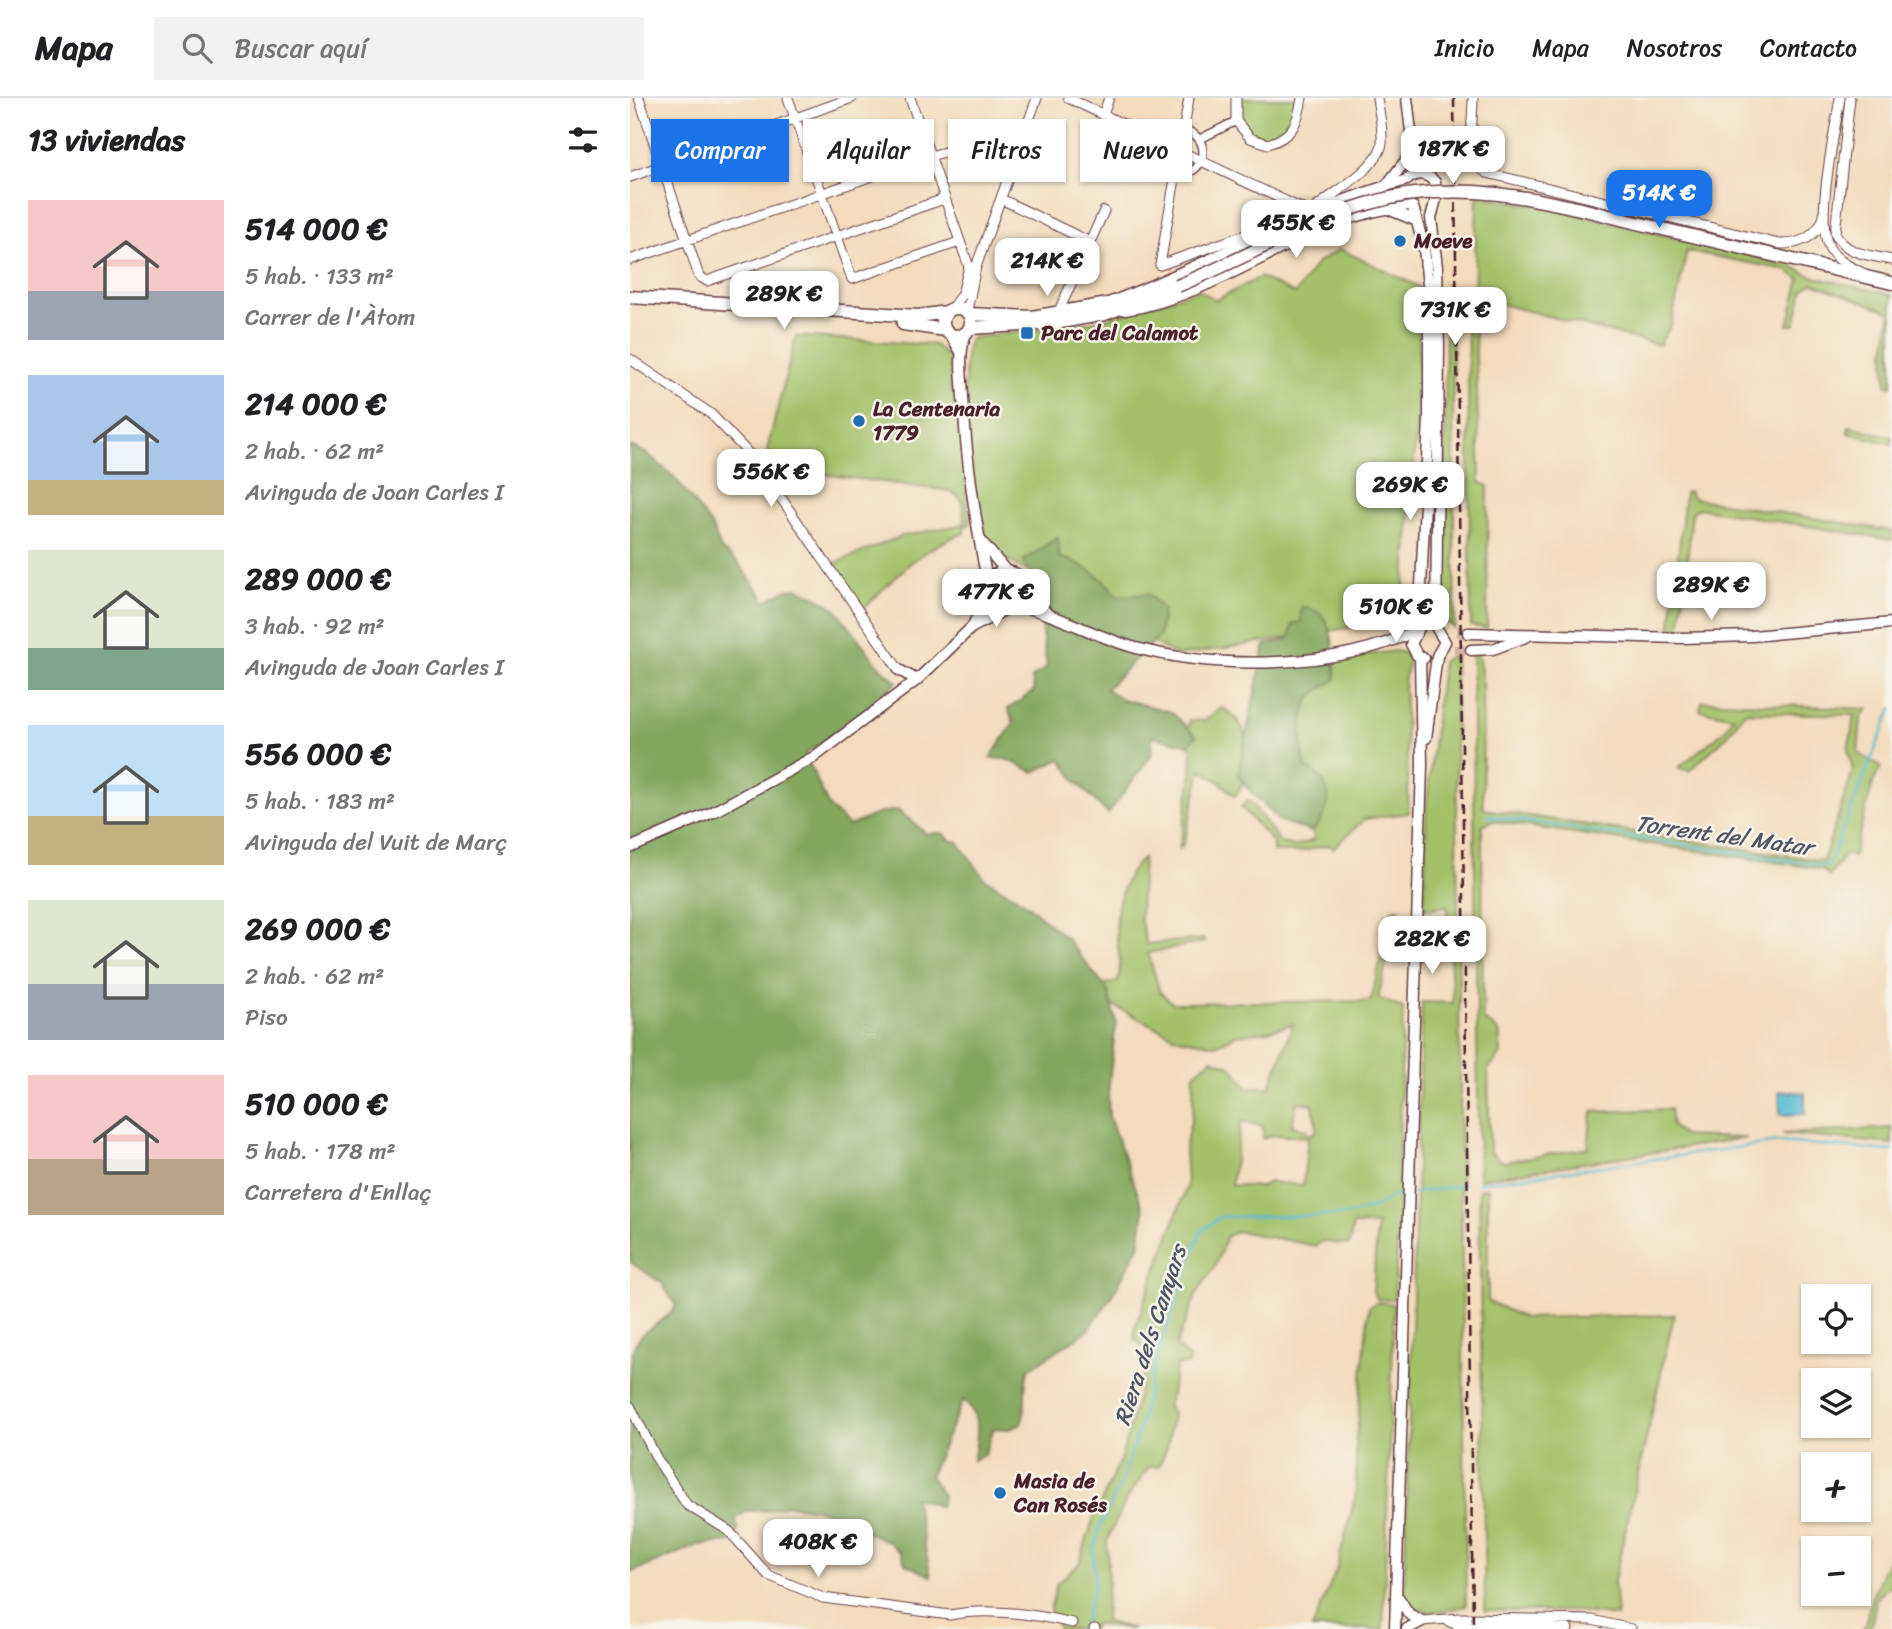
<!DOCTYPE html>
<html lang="es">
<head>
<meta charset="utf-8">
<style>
	:root { --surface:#fff; --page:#f2f2f2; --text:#202124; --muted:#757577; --line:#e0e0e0; --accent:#1a73e8 }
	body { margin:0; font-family:Sriracha,sans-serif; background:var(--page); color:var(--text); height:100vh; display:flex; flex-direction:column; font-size:26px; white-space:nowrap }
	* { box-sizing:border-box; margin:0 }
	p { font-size:23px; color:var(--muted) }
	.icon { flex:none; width:38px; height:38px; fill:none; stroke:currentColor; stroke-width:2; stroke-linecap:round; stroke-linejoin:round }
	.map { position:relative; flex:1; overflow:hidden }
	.panel { display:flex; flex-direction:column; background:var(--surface); width:630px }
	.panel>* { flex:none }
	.banner { position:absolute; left:21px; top:21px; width:665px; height:63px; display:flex; gap:14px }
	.buttons { position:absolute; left:1171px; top:1186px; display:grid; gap:14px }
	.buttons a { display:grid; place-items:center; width:70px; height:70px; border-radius:0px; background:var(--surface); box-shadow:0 2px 5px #0004; font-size:35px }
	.price { position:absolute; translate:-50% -60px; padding:0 16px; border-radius:14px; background:#fff; color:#222; font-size:23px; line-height:46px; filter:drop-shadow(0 2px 4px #0008) }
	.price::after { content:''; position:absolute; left:50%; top:42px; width:21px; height:16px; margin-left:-10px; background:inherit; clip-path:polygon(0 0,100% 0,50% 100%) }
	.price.current { background:var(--accent); color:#fff }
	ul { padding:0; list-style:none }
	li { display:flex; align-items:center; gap:21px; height:175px; padding:0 28px }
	li span { display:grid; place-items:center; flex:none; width:196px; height:140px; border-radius:0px; color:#555 }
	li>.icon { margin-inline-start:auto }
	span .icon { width:84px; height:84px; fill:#fffc; stroke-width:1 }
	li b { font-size:30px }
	h2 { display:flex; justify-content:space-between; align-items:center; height:84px; padding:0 28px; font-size:30px }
	.pill { padding:0 24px; border-radius:0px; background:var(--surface); box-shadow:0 2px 5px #0004; font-size:24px; line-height:63px }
	.pill.current { background:var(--accent); color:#fff }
	header { display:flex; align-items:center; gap:42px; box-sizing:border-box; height:98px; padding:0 35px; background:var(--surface); border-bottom:2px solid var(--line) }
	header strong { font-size:33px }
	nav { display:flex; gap:38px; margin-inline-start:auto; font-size:24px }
	.search { width:490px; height:63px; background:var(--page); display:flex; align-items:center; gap:18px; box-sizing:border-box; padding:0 24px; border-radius:0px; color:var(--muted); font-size:26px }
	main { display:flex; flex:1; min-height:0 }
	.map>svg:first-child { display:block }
	.green { fill:#a3c169; stroke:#76704a; stroke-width:2; fill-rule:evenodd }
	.forest { fill:#82a75d; stroke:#666344; stroke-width:2 }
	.water { fill:#54bbd2; stroke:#4f6d7e; stroke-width:2 }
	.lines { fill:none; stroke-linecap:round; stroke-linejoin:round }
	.stream { stroke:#54bbd2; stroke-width:2.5 }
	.tertiary-tunnel { stroke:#d1b59f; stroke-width:10; stroke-dasharray:10 5; stroke-linecap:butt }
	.pedestrian-casing { stroke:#633b41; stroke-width:10 }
	.minor-casing { stroke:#633b41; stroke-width:11 }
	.tertiary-casing { stroke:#633b41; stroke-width:13 }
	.secondary-casing { stroke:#633b41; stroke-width:15 }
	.pedestrian { stroke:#fff; stroke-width:7 }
	.minor { stroke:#fff; stroke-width:9 }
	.tertiary { stroke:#fff; stroke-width:10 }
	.secondary { stroke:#fff; stroke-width:12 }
	.rail { stroke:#4a1f2b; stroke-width:2.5; stroke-dasharray:10 5; stroke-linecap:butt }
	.secondary-bridge-casing { stroke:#633b41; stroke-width:15; stroke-linecap:butt }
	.secondary-bridge { stroke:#fff; stroke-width:12 }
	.poi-dot { fill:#1f6fb2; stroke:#f7f3e8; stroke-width:2.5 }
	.labels { text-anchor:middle; stroke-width:5; stroke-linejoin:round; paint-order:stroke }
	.poi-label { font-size:21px; font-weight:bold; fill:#4a1f2b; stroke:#f7f3e8; text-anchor:start }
	.water-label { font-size:23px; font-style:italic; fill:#4e5665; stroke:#f7f3e8 }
</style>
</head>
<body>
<header>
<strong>Mapa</strong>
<div class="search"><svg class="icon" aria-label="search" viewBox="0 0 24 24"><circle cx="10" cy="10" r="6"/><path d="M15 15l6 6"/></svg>Buscar aquí</div>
<nav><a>Inicio</a><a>Mapa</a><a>Nosotros</a><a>Contacto</a></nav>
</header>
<main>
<section class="panel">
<h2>13 viviendas<svg class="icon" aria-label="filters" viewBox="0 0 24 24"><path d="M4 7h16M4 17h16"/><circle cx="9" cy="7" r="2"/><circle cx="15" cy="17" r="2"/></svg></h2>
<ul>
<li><span style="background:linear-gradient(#f6c9c9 65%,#9aa5b1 0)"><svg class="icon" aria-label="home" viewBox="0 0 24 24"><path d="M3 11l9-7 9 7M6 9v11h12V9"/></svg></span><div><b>514 000 €</b><p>5 hab. · 133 m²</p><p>Carrer de l'Àtom</p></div></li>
<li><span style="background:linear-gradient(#a9c7e8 75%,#c2b280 0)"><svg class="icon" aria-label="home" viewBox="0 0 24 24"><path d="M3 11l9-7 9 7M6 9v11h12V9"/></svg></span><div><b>214 000 €</b><p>2 hab. · 62 m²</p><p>Avinguda de Joan Carles I</p></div></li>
<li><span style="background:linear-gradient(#dfe7d0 70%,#7fa58c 0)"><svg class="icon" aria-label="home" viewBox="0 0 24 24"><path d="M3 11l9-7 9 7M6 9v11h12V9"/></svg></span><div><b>289 000 €</b><p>3 hab. · 92 m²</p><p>Avinguda de Joan Carles I</p></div></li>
<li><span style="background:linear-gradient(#bfe0f5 65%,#c2b280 0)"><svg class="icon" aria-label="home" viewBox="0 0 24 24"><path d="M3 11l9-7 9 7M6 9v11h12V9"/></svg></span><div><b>556 000 €</b><p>5 hab. · 183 m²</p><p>Avinguda del Vuit de Març</p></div></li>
<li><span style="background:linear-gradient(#dfe7d0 60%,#9aa5b1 0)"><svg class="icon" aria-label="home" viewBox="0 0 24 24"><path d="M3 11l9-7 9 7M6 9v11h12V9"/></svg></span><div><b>269 000 €</b><p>2 hab. · 62 m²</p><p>Piso</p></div></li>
<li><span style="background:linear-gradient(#f6c9c9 60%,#b9a48a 0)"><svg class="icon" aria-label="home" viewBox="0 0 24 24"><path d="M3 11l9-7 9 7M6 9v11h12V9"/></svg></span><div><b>510 000 €</b><p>5 hab. · 178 m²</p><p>Carretera d'Enllaç</p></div></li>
</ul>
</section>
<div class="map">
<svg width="1262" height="1531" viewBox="0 0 1262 1531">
	<rect width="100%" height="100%" fill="#f7f3e8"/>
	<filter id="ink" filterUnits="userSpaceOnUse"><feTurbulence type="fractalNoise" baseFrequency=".0143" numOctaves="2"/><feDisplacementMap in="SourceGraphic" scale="14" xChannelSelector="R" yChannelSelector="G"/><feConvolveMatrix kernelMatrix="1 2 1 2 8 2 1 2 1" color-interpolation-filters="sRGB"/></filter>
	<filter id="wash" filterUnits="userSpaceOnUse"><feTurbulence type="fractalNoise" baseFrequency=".00686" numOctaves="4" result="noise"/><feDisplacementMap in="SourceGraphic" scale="28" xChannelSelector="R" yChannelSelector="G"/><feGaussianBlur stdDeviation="1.57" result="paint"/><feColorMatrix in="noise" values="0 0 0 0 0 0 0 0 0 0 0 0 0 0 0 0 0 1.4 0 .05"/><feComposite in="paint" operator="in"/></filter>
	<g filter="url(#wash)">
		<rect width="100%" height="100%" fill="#f3dbbc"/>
		<path class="green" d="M 611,0 L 668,0 C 662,33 653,48 618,35 L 609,14 Z
			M 847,98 L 913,108 L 1161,168 L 1184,179 L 1262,197 L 1262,288 L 1256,287 L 1255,254 L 1261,214 L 1183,185 L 1173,192 L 1165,227 L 1158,227 L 1170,181 L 1156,172 L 1057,153 L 1041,227 L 1029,247 L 844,199 L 850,384 L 858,388 L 857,530 L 841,528 L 837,197 L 844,198 Z
			M 710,151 L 789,189 L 788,311 L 772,521 L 547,558 L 365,455 C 360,445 354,435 351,425 C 343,396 326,261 341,240 L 468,223 L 569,192 L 586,202 L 630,179 L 665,196 L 687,165 Z
			M 816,187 L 822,191 L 825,531 L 814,521 Z
			M 166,238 L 305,247 L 319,260 L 321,294 L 327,292 L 340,427 L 334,428 L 334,435 C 287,452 266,478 232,513 L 200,467 L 272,438 L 335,426 L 332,402 L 320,393 L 155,371 L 137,352 Z
			M 1219,328 L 1262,339 L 1262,346 L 1218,335 Z
			M 1059,393 L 1062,400 L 1262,433 L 1262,442 L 1068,410 L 1062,415 L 1050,534 L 1040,534 L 1055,395 Z
			M 765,553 L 774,555 L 779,562 L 774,583 L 779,715 L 735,721 L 703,750 L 699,747 L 669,754 L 643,754 L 643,744 L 611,709 L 619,702 L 651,745 L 666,748 L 684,742 L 670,639 L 673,613 L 700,562 Z
			M 825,555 L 836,1508 C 812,1513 785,1523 774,1494 L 792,904 L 823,905 L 817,808 L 795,811 L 796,712 L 812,564 Z
			M 842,556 L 848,556 L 852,579 L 853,711 L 1193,763 L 1223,673 L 1218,652 L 1225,617 L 1115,614 L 1096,639 L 1059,673 L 1048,670 L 1095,632 L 1103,619 L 1070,612 L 1072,603 L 1238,611 L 1231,620 L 1228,655 L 1251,669 L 1243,685 L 1223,759 L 1215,756 L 1199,778 L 1192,771 L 862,723 L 852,727 L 853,921 L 869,933 L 871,956 L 858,971 L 860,1054 L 873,1064 L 958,1050 L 962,1014 L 1040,1011 L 1042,1028 L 1053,1038 L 1117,1040 L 849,1081 Z
			M 592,610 C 624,626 625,672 605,698 L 590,684 L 571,672 L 554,745 L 549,752 L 561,684 L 562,651 L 555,643 L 560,622 L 574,623 Z
			M 513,760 L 510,819 L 516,846 L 573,841 L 575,844 L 518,855 L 530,894 L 542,905 L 741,903 L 762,812 L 769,811 L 748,900 L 773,910 L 768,1081 L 770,1103 L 764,1201 L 748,1201 L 743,1195 L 747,1127 L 723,1127 L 719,1147 L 692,1143 L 686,1148 L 608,1133 L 597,1138 L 585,1168 L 567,1195 L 546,1248 L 559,1260 L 558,1267 L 547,1267 L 538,1309 L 543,1315 L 537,1349 L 529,1368 L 519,1369 L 496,1402 L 477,1443 L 478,1480 L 475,1523 L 502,1531 L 464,1526 L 462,1531 L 429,1531 L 420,1512 L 427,1485 L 449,1466 L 463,1422 L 491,1360 L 517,1264 L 517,1251 L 504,1241 L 505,1229 L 557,1088 L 555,1049 L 563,1014 L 564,976 L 582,961 L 601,968 L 617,989 L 640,989 L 663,926 L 637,933 L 606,937 L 586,947 L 548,940 L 472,902 L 467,887 L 488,884 C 492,867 489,857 487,840 C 483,813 493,777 513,760 ZM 667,1004 L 683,1006 L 687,1032 L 679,1038 L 677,1033 L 662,1027 ZM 611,1024 L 633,1028 L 633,1041 L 643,1037 L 678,1039 L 673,1087 L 639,1084 L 631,1089 L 601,1087 Z
			M 1262,1030 L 1262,1046 L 1152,1036 Z
			M 858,1090 L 858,1203 L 894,1220 L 1044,1217 L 984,1483 L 987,1518 L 949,1513 L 855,1513 L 849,1091 Z
			M 747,1204 L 763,1206 L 764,1210 L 753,1531 L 682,1531 L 707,1470 L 726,1396 L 726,1343 L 737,1226 L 739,1209 Z
			M 1262,1453 L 1262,1485 L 1246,1501 L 1241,1531 L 1234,1531 L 1242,1499 Z"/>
		<path class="forest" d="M 0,348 L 18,356 L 45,380 L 81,427 L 91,451 L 108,465 L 136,503 L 154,493 L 167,490 L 192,502 L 205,510 L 249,568 L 267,584 L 237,611 L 175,656 L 199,709 L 219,728 L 250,715 L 268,712 L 297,736 L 312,735 L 322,743 L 328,744 L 354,780 L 394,804 L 436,840 L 478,893 L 486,924 L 478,995 L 479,1019 L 514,1112 L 509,1148 L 481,1200 L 457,1233 L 399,1271 C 391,1289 399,1308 391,1326 L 380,1331 L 364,1330 L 354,1357 L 343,1362 C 348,1340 352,1317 333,1302 L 300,1377 L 313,1398 L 310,1409 L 284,1399 L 301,1478 L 276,1466 L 271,1455 L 259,1444 L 235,1433 L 228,1424 L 187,1411 L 158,1407 L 135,1413 L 117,1413 L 106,1420 L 108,1432 L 102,1444 L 68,1447 L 0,1475 L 0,1269 C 2,1262 2,1254 5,1247 C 14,1228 36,1225 46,1208 L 32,1185 L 0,1164 Z
			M 428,439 L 429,459 C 455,466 471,478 488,498 L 518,496 L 533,511 L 529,538 L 476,591 L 492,601 L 541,614 L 566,638 L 558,647 L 522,638 L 521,658 L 478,716 L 446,683 L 431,661 L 404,674 L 376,661 L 360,660 L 384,625 L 378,611 L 404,593 L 402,580 L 417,569 L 412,535 L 415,500 L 393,463 Z
			M 671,509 C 707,510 703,555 706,581 C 699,587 689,591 683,597 C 669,610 671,653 676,669 C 706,686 703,710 682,734 L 647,722 C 637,704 616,695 608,676 L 635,547 L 656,542 L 661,537 L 662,526 L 671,524 Z"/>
		<path class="water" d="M 1149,993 L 1175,995 L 1175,1016 L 1150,1017 Z"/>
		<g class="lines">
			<path class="stream" d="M 858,718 L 1198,768 L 1262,610
				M 849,1085 L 1149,1044 L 1262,1053
				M 783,1095 L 834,1087
				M 452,1531 L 465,1487 L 463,1457 L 470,1428 L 489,1390 L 509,1331 L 526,1261 L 570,1135 L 589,1119 L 718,1117 L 748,1108 L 763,1098 L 777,1096"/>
		</g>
	</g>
	<g filter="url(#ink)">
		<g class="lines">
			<path class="tertiary-tunnel" d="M 827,534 L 838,535
				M 824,552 L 841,552"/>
			<defs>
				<path id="pedestrian" d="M529 54a22 22 0 1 1 44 0a22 22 0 1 1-44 0Z
					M 570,41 L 606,23"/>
				<path id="minor" d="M 9,0 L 69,178 L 77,183 L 314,101
					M 158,0 L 222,181 L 329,144
					M 280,0 L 339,169 L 332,196 L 321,211
					M 438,0 L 681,115
					M 559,0 L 530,167 L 646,126
					M 606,0 L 606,23 L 620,40 L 638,46 C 663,38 668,25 672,0
					M 843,0 C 843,23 835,62 857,75 L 1149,146 C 1170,147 1186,139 1194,119
					M 1210,0 C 1205,33 1185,122 1199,149 C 1205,162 1221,169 1233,175
					M 1220,0 L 1205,135 C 1215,157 1241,157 1262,162
					M 473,17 L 479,0
					M 0,79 L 222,0
					M 473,81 L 549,53
					M 371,101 L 460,144
					M 682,113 C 700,96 751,69 752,44 C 753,30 749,14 747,0
					M 0,162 L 300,58 L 395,32
					M 337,213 L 346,169 L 407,0
					M 428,215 L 474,113
					M 0,261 L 81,316 L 125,362 L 269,572
					M 0,1308 L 27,1361 L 57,1407 L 99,1433 L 138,1477 L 193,1500 L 320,1517 C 359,1509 403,1516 442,1525
					M 792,1523 L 830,1520 L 962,1522 L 1001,1531
					M 818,1523 L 829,1528 L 938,1531
					M 464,1531 L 465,1531"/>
				<path id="tertiary" d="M 777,0 L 786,76
					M 756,88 L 783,53
					M 783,109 L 794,150 L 799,197 L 799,320 L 789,530 L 781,546 L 787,557 L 794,560
					M 758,111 L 787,123
					M 481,204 C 581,166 673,110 777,82 C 786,74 796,74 805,84 L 807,97 L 801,120 L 807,169 L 809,249 L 806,529 L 815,544 L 807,558 L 796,640
					M 495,212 C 596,196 678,117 780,107
					M 336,235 C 328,256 332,278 333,299 C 336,364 346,425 358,488
					M 320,236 L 331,254
					M 351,443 L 376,473
					M358 491a18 18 0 1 1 36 0a18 18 0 1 1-36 0Z
					M 394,486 L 416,514
					M 386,507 C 428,516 465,539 506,550 C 590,572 706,571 785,533
					M 344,525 L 352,511 L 358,493
					M 838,535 L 1053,540 L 1122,538 L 1262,525
					M 841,552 L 863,551 L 898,538
					M 269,572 L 287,582
					M 0,750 L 83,714 L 184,659 L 287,582 L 341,530 L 379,509
					M 768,1499 L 779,1516 L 792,1523
					M 765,1531 L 792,667 L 790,559
					M 777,1531 L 792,1523"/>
				<path id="secondary" d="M 1159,161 L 1262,185
					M 0,199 L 288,218 L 317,214
					M313 224a14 14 0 1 1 28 0a14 14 0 1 1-28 0Z
					M 340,216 L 402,219 L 490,204
					M 273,226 L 315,232
					M 340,230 L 425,225 L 475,216 L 547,188"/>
			</defs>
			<use href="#pedestrian" class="pedestrian-casing"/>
			<use href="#minor" class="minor-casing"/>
			<use href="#tertiary" class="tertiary-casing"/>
			<use href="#secondary" class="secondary-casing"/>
			<use href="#pedestrian" class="pedestrian"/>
			<use href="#minor" class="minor"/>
			<use href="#tertiary" class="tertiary"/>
			<use href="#secondary" class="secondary"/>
			<path class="rail" d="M 824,0 L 843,1531"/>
			<defs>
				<path id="secondary-bridge" d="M 547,188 C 611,163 671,125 737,106 C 827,79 911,101 999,123 C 1052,136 1106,148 1159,161"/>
			</defs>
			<use href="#secondary-bridge" class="secondary-bridge-casing"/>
			<use href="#secondary-bridge" class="secondary-bridge"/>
		</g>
	</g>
	<g class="poi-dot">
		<circle cx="770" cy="143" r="7"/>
		<rect x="390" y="228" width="14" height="14" rx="3.5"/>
		<circle cx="229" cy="323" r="7"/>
		<circle cx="370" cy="1395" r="7"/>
	</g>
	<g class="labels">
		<g class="poi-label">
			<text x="784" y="150">Moeve</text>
			<text x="411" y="242">Parc del Calamot</text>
			<text x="243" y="318">La Centenaria<tspan x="243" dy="24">1779</tspan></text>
			<text x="384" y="1390">Masia de<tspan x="384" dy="24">Can Rosés</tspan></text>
		</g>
		<g class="water-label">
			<text transform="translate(1094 737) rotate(8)" y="8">Torrent del Matar</text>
			<text transform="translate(520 1237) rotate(-72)" y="8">Riera dels Canyars</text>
		</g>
	</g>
</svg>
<div class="buttons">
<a><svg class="icon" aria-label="locate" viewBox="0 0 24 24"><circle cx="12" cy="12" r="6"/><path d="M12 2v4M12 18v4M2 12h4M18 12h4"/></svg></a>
<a><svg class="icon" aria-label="layers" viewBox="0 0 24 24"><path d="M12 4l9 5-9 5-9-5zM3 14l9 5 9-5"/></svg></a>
<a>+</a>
<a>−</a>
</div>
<b class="price" style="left:823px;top:88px">187K €</b>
<b class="price current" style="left:1029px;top:132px">514K €</b>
<b class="price" style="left:666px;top:162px">455K €</b>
<b class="price" style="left:417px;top:200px">214K €</b>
<b class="price" style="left:154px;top:233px">289K €</b>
<b class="price" style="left:825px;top:249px">731K €</b>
<b class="price" style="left:141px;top:411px">556K €</b>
<b class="price" style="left:780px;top:424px">269K €</b>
<b class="price" style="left:1081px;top:524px">289K €</b>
<b class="price" style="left:366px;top:531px">477K €</b>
<b class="price" style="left:766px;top:546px">510K €</b>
<b class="price" style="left:802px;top:878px">282K €</b>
<b class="price" style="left:188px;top:1481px">408K €</b>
<div class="banner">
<a class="pill current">Comprar</a>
<a class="pill">Alquilar</a>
<a class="pill">Filtros</a>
<a class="pill">Nuevo</a>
</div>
</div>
</main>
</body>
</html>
